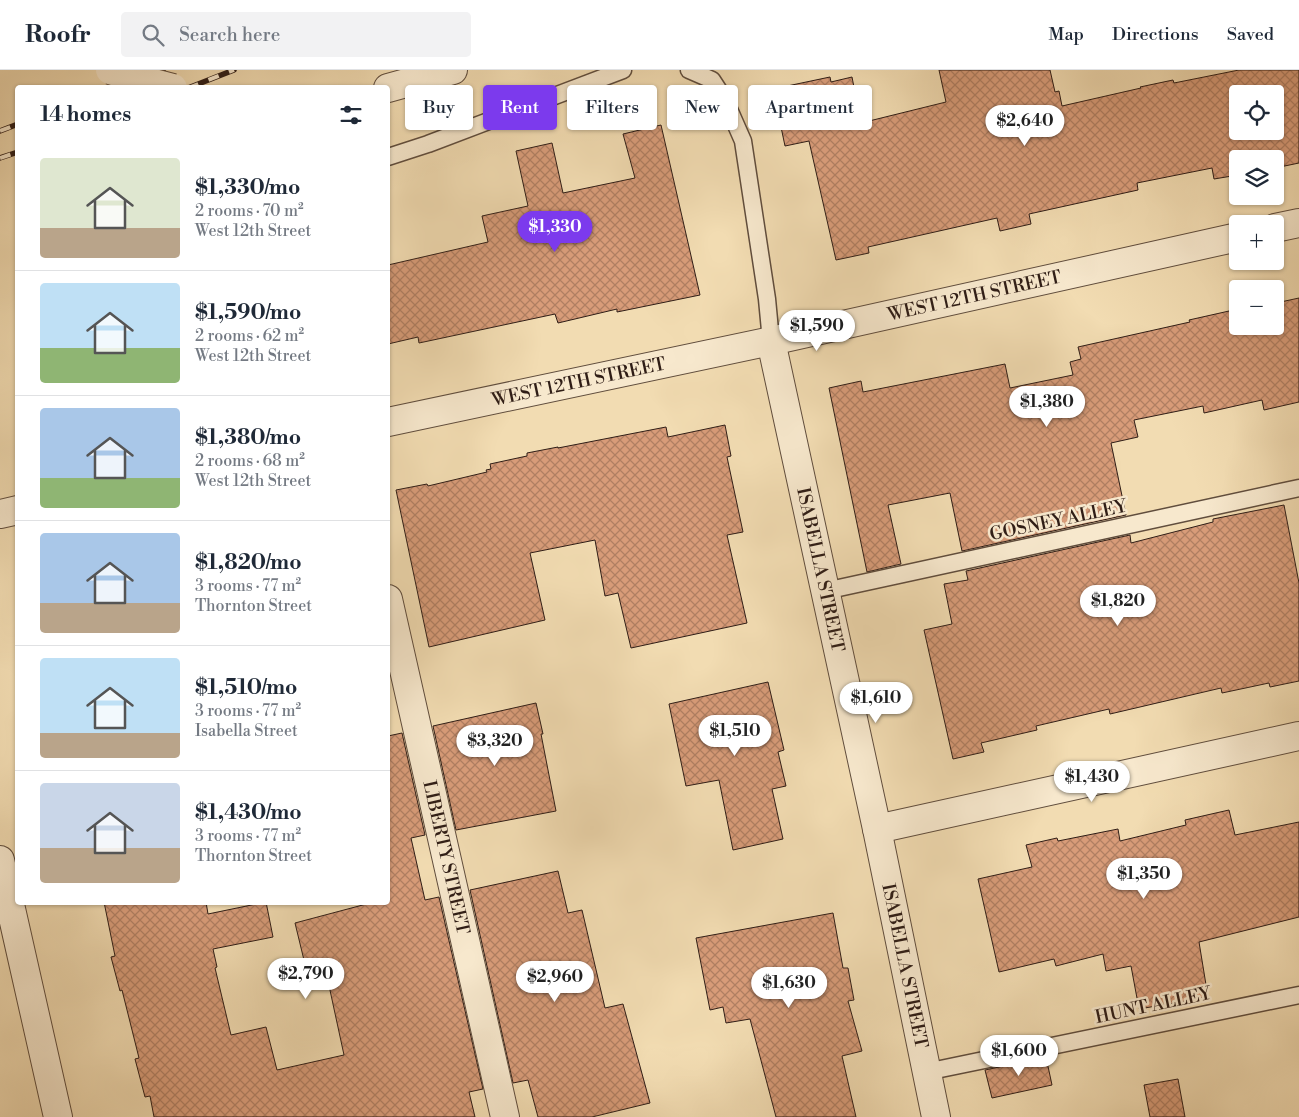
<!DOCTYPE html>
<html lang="en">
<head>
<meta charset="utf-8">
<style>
	:root { --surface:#fff; --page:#f2f2f3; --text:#1f2937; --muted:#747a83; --line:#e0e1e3; --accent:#7c3aed }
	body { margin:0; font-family:"Libre Bodoni",serif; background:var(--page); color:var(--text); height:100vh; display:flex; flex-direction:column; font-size:19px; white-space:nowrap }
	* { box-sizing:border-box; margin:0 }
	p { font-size:16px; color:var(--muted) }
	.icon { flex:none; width:28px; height:28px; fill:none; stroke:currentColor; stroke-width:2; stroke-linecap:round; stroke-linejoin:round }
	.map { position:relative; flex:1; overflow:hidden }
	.sheet { position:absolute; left:15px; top:15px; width:375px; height:820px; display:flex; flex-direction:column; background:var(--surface); border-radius:5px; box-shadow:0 1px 4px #0004 }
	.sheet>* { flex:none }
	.guide { position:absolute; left:405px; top:15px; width:475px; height:45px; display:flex; gap:10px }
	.buttons { position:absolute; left:1229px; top:15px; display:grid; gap:10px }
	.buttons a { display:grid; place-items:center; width:55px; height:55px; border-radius:5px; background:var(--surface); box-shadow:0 1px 4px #0004; font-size:25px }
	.price { position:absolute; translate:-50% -42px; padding:0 11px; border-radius:18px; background:#fff; color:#222; font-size:16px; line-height:32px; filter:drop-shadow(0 1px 2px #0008) }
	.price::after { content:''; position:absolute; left:50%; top:30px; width:15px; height:11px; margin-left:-8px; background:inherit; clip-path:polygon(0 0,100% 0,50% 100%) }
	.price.on { background:var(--accent); color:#fff }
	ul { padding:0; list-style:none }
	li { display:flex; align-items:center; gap:15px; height:125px; padding:0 25px }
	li+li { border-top:1px solid var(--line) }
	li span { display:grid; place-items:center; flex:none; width:140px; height:100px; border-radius:5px; color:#555 }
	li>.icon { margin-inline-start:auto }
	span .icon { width:60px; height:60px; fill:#fffc; stroke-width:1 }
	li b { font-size:21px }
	h2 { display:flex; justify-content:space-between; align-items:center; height:60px; padding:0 25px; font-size:21px }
	.pill { padding:0 18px; border-radius:5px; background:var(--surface); box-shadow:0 1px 4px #0004; font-size:18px; line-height:45px }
	.pill.on { background:var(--accent); color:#fff }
	header { display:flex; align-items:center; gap:30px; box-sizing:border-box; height:70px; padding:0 25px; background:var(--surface); border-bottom:1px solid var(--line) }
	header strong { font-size:24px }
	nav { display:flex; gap:28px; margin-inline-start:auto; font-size:18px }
	.search { width:350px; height:45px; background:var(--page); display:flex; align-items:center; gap:12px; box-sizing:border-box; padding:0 18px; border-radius:5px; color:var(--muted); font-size:19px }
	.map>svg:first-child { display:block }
	.building { fill:url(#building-cross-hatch); stroke:#2f1d16; fill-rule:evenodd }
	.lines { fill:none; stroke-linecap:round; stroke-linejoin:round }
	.service-casing { stroke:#604d3d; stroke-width:19 }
	.minor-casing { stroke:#604d3d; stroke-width:30 }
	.tertiary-casing { stroke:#604d3d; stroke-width:30 }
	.service { stroke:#f7e8cd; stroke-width:16 }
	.minor { stroke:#f7e8cd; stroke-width:28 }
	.tertiary { stroke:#f7e8cd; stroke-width:28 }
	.rail-casing { stroke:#2f1d16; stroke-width:5.5 }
	.rail { stroke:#f7e8cd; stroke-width:4; stroke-dasharray:11; stroke-linecap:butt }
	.tertiary-bridge-casing { stroke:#604d3d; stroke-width:30; stroke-linecap:butt }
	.tertiary-bridge { stroke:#f7e8cd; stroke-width:28 }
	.labels { text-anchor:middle; stroke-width:5; stroke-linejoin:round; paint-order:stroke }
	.street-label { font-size:18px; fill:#2f1d16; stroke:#f7e8cd }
</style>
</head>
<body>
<header>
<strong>Roofr</strong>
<div class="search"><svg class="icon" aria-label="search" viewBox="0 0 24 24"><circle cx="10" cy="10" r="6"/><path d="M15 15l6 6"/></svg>Search here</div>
<nav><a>Map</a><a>Directions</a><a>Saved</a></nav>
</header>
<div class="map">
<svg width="1299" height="1047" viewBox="0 0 1299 1047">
	<defs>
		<pattern id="building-cross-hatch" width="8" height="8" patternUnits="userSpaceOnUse" patternTransform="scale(1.25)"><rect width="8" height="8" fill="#d89c79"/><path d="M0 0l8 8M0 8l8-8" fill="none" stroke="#b07f62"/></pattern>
	</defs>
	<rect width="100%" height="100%" fill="#f2dcb2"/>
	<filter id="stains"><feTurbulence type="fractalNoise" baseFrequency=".004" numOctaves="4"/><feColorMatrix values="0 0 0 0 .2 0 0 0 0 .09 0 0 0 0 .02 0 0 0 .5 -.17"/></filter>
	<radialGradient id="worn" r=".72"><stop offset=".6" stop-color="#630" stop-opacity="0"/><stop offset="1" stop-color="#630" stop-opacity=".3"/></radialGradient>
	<path class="building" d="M 939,0 L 1050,0 L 1055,22 L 1059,21 L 1062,36 L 1141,18 L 1140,17 L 1173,10 L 1174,13 L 1239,0 L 1299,0 L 1299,93 L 1275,98 L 1275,89 L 1238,89 L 1238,105 L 1214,109 L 1212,98 L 1137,113 L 1138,120 L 1029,144 L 1031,154 L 1000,161 L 997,148 L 868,177 L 869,183 L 836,190 L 809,71 L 785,76 L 773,19 L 830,7 L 831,12 L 852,7 L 861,53 L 946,32 ZM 1238,24 L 1275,24 L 1275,61 L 1238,61 Z
		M 661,55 L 700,225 L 617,242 L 617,239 L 558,253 L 555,244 L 419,273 L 418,267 L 388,274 L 388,195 L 488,172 L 482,146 L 528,136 L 516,81 L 552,73 L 563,123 L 635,108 L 623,64 Z
		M 1299,228 L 1299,332 L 1264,340 L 1262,330 L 1204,343 L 1203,336 L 1134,350 L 1138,367 L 1111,373 L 1126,445 L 962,481 L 950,423 L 888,435 L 901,494 L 867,502 L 829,318 L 861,311 L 863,322 L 1005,294 L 1010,318 L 1073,305 L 1070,292 L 1081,289 L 1078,277 L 1190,252 L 1189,250 L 1238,239 L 1238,256 L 1275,256 L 1275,230 L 1276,233 Z
		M 725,355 L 731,386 L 727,387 L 743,462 L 727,465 L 747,553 L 631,578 L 618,523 L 605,526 L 595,470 L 530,483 L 545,550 L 429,577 L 396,420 L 427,414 L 428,416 L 487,402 L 486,400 L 491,399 L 490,394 L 527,386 L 527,383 L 558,377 L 558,378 L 666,357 L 668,367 Z
		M 1284,435 L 1299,513 L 1299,611 L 1270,617 L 1269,613 L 1222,623 L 1221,618 L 1110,644 L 1109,639 L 1036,656 L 1037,660 L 981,673 L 984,682 L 953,689 L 924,560 L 952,554 L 944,514 L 968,510 L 966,501 L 1130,465 L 1131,473 L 1213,452 L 1213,449 Z
		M 768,612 L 784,680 L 778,682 L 786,716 L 772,719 L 783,769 L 733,780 L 719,710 L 686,716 L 669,634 Z
		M 536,633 L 543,664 L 541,664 L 556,741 L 456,760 L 433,656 Z
		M 402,663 L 425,765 L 411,768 L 425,830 L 439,827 L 483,1019 L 469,1022 L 475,1047 L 154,1047 L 150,1026 L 145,1027 L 135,989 L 139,988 L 122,920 L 120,921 L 111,887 L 115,886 L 104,832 L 206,832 L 208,844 L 266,832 L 273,867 L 213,879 L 217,897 L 215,898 L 231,965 L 266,957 L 277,1000 L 344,985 L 328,911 L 310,915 L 295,853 L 374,832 L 388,832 L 388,666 Z
		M 1229,740 L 1235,765 L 1299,752 L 1299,847 L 1199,872 L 1208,927 L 1139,939 L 1131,896 L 1106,901 L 1103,884 L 1056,896 L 1054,889 L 999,902 L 978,809 L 1032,797 L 1026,775 L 1057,768 L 1058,771 L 1118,759 L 1120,771 L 1186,755 L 1185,750 Z
		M 558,801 L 568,843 L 582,840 L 605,938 L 623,934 L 650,1033 L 592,1047 L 538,1047 L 528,1010 L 513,1013 L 470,820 Z
		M 833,843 L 843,898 L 848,898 L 854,930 L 848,931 L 862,981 L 842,986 L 856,1047 L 776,1047 L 750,949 L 726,953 L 723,937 L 710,940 L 696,868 Z
		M 1046,987 L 1052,1015 L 992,1028 L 985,1000 Z
		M 1178,1009 L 1185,1047 L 1150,1047 L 1144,1015 Z"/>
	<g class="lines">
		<defs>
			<path id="service" d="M 689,0 L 712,10 L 725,30 L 743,71 L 767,229 L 771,271
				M 388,87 L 428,74 L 623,0
				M 825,521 L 1299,418
				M 926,1002 L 1299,925"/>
			<g id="minor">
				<path id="s1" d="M 771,271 L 877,759 L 936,1047"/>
				<path id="s2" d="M 388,529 L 505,1047"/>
				<path d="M 877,759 L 1299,666"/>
			</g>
			<g id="tertiary">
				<path d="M 388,18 L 453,0"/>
				<path d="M 1275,158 L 1299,153"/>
				<path id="s3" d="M 388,352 L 771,271 L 1238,167"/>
				<path d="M 0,444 L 18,440"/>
				<path d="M 0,790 L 58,1047"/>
			</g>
		</defs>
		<use href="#service" class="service-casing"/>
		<use href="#minor" class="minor-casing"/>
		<use href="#tertiary" class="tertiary-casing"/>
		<use href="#service" class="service"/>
		<use href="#minor" class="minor"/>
		<use href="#tertiary" class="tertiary"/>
		<defs>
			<path id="rail" d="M 116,18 L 163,0
				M 188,18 L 234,0
				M 0,61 L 18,54
				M 0,88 L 18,82"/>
		</defs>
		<use href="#rail" class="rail-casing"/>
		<use href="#rail" class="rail"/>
		<defs>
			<path id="tertiary-bridge" d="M 110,0 L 146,11 L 173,18"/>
		</defs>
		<use href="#tertiary-bridge" class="tertiary-bridge-casing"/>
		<use href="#tertiary-bridge" class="tertiary-bridge"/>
	</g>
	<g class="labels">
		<g class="street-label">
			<text dy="6" stroke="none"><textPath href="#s3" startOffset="600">WEST 12TH STREET</textPath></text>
			<text dy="6" stroke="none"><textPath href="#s3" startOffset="195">WEST 12TH STREET</textPath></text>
			<text transform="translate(1058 450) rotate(-12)" y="6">GOSNEY ALLEY</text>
			<text dy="6" stroke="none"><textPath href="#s1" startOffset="234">ISABELLA STREET</textPath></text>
			<text dy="6" stroke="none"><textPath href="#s2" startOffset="265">LIBERTY STREET</textPath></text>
			<text dy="6" stroke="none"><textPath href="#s1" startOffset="639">ISABELLA STREET</textPath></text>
			<text transform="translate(1153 935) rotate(-12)" y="6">HUNT ALLEY</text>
		</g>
	</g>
	<rect width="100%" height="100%" filter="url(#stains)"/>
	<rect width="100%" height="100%" fill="url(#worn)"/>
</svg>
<div class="buttons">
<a><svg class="icon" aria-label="locate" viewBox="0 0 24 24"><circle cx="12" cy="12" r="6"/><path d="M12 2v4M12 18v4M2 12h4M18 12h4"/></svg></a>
<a><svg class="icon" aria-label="layers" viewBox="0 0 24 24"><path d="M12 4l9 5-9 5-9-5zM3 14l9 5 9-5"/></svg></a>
<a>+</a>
<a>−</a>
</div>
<b class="price" style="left:1025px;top:77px">$2,640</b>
<b class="price on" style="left:555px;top:183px">$1,330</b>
<b class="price" style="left:817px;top:282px">$1,590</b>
<b class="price" style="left:1047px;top:358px">$1,380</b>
<b class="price" style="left:1118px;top:557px">$1,820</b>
<b class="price" style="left:876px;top:654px">$1,610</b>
<b class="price" style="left:735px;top:687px">$1,510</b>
<b class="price" style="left:495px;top:697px">$3,320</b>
<b class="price" style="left:1092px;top:733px">$1,430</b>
<b class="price" style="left:1144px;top:830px">$1,350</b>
<b class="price" style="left:306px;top:930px">$2,790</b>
<b class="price" style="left:555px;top:933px">$2,960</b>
<b class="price" style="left:789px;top:939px">$1,630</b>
<b class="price" style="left:1019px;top:1007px">$1,600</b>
<div class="guide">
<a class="pill">Buy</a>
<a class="pill on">Rent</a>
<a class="pill">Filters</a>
<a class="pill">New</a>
<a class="pill">Apartment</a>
</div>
<section class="sheet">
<h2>14 homes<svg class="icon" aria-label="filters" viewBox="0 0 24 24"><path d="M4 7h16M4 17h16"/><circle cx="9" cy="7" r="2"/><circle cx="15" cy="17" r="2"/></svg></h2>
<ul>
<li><span style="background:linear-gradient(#dfe7d0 70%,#b9a48a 0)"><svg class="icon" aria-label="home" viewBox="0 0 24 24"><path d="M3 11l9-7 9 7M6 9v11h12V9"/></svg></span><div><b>$1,330/mo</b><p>2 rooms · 70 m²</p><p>West 12th Street</p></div></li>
<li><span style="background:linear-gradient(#bfe0f5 65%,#8fb573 0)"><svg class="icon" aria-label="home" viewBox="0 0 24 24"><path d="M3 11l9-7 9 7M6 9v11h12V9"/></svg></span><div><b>$1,590/mo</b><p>2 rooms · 62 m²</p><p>West 12th Street</p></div></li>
<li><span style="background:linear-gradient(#a9c7e8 70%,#8fb573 0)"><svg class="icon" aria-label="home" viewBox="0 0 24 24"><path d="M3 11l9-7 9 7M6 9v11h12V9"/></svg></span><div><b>$1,380/mo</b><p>2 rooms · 68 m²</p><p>West 12th Street</p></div></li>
<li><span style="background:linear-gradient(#a9c7e8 70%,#b9a48a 0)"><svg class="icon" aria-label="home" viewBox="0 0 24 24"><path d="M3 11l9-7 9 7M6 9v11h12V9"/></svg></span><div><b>$1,820/mo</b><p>3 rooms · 77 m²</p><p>Thornton Street</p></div></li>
<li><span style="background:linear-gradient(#bfe0f5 75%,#b9a48a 0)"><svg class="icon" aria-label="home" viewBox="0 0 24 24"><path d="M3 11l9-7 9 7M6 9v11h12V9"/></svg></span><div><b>$1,510/mo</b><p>3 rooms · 77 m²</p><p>Isabella Street</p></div></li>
<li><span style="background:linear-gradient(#c9d6e8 65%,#b9a48a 0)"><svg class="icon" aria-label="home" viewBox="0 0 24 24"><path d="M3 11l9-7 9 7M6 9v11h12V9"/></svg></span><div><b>$1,430/mo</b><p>3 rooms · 77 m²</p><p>Thornton Street</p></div></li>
</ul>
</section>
</div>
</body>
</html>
